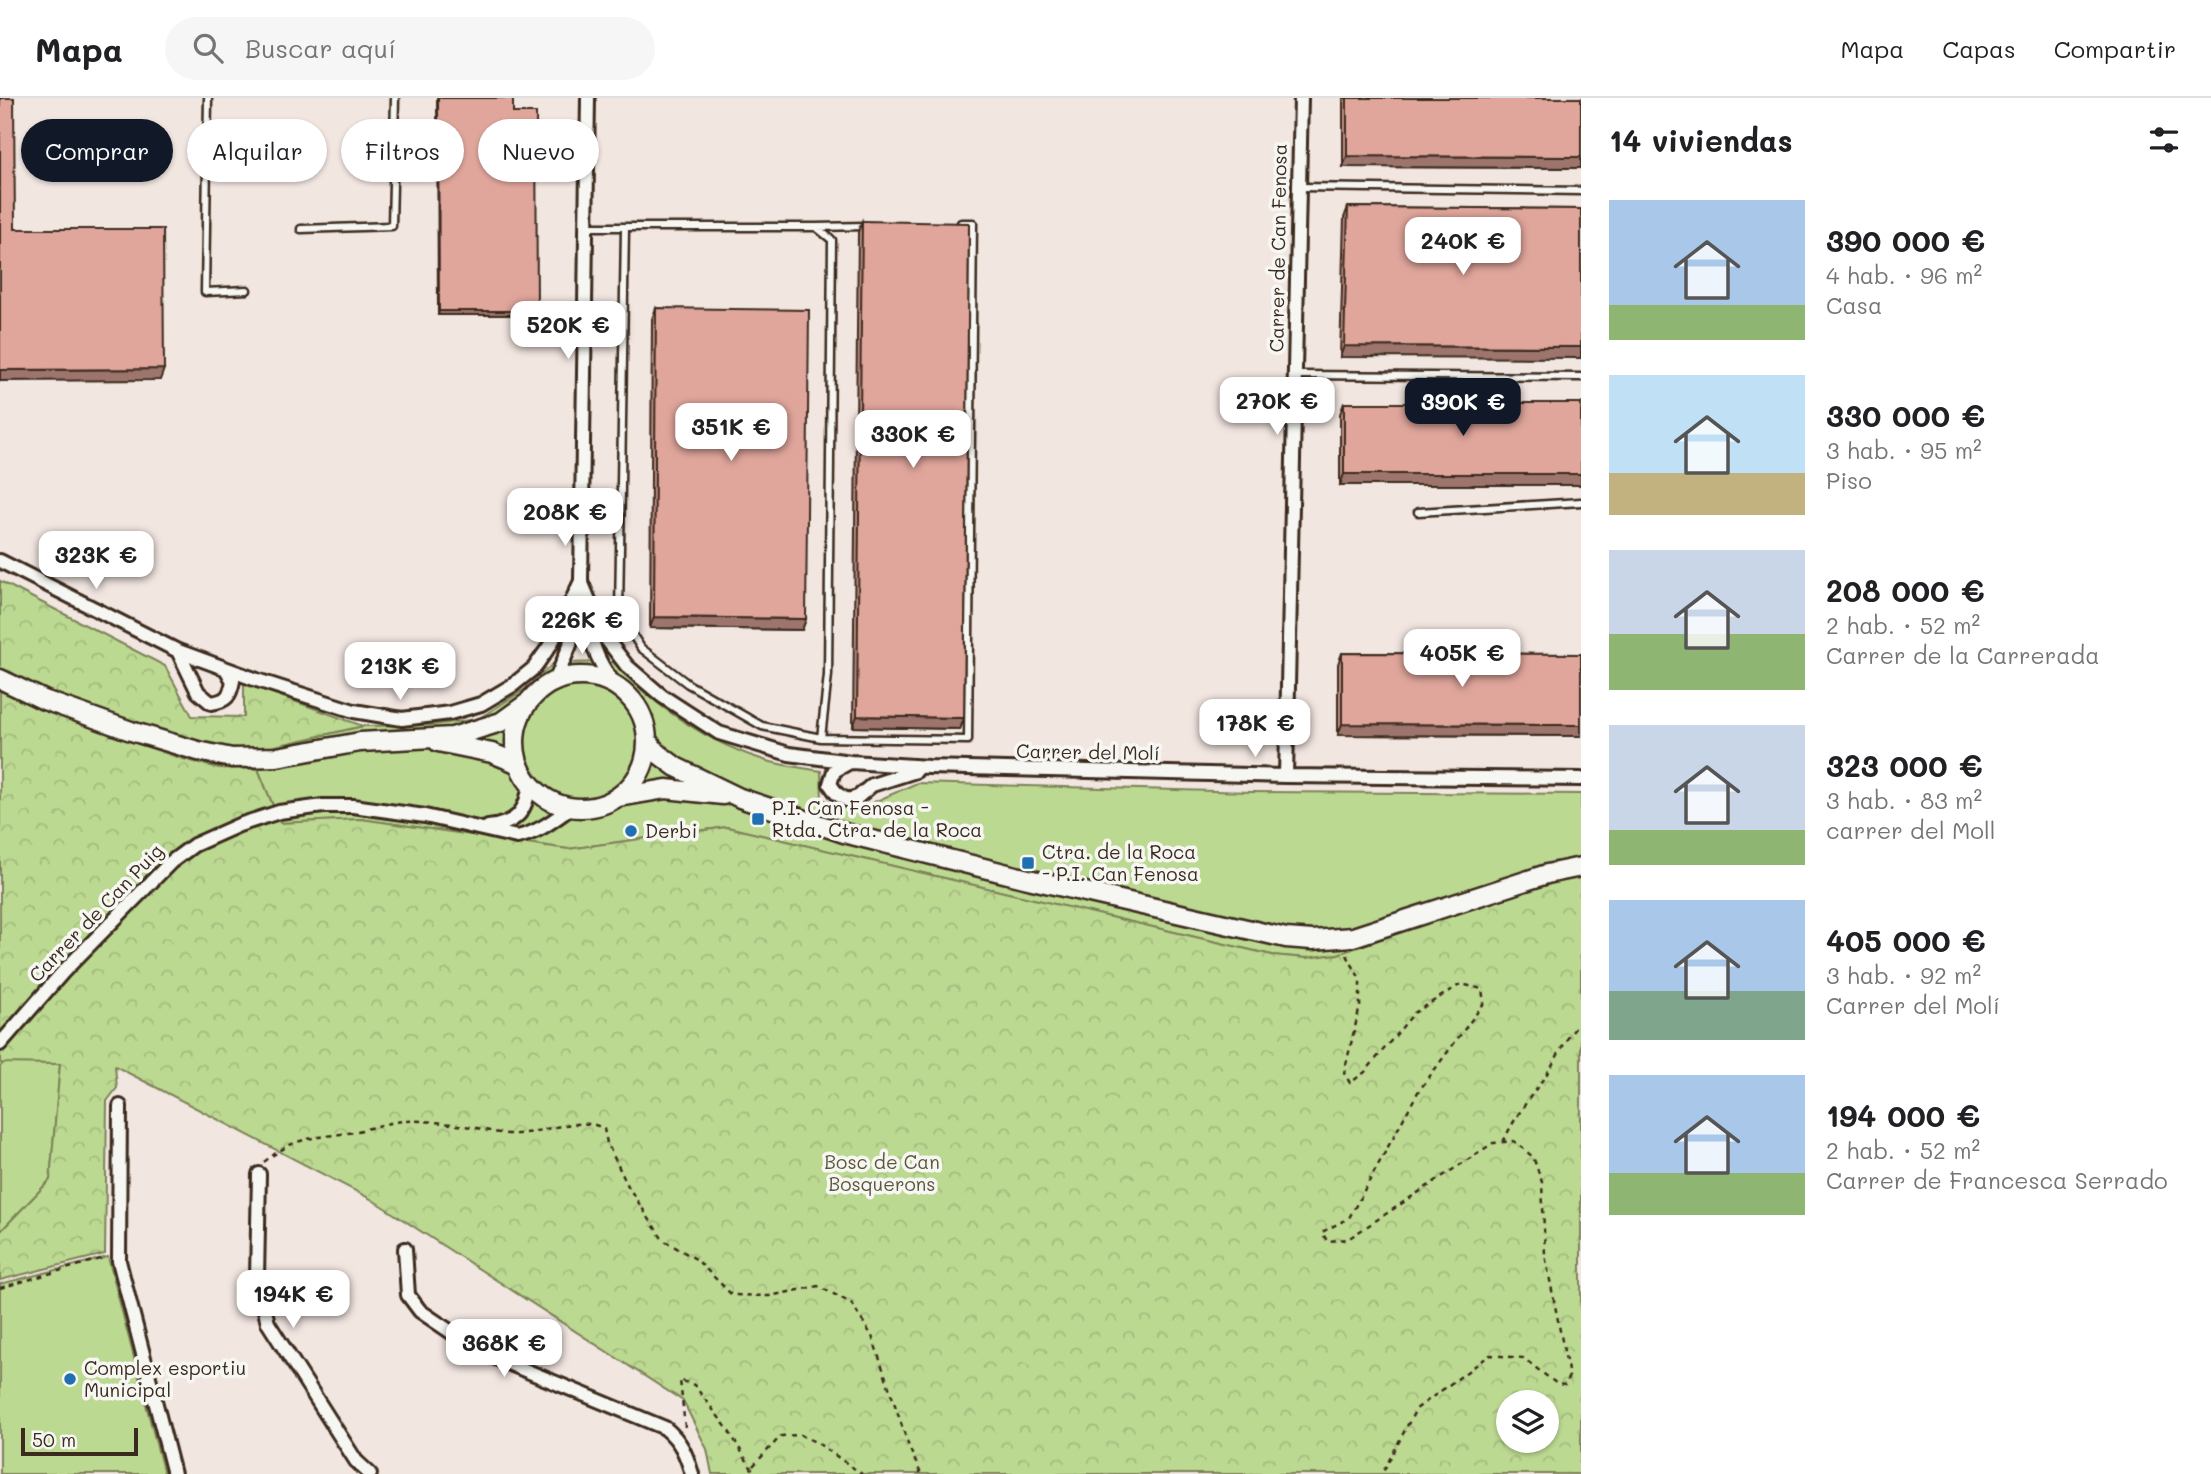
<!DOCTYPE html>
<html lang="es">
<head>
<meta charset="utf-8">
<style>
	:root { --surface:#fff; --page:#f6f6f6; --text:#202124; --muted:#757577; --line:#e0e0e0; --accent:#111827 }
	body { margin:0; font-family:Mali,sans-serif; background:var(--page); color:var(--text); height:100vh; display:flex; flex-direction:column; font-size:26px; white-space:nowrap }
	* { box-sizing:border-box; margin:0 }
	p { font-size:23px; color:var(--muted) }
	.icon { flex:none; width:38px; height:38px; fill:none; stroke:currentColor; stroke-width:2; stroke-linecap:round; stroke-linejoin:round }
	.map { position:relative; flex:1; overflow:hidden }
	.panel { display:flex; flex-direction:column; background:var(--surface); width:630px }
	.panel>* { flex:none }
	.banner { position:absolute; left:21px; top:21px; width:665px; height:63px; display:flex; gap:14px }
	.tools { position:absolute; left:1496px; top:1292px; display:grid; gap:14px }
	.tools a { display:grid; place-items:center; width:63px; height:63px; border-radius:50%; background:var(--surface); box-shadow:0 2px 5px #0004; font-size:35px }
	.scale { position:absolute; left:21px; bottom:18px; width:117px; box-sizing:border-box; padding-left:7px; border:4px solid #3b2a1e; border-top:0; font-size:19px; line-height:24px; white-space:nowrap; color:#3b2a1e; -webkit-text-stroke:5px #f6f6f2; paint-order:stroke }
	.price { position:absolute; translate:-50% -60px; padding:0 16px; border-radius:14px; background:#fff; color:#222; font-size:23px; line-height:46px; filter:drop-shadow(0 2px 4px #0008) }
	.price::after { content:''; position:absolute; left:50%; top:42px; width:21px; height:16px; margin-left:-10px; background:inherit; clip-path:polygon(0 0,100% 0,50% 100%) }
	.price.current { background:var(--accent); color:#fff }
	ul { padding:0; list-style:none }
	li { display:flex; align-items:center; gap:21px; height:175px; padding:0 28px }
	li span { display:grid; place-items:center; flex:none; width:196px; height:140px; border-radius:0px; color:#555 }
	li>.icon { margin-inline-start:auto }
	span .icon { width:84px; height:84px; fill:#fffc; stroke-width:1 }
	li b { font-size:30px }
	h2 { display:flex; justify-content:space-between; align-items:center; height:84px; padding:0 28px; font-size:30px }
	.chip { padding:0 24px; border-radius:32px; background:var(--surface); box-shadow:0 2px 5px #0004; font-size:24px; line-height:63px }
	.chip.current { background:var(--accent); color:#fff }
	header { display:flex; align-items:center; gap:42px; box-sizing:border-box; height:98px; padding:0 35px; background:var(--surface); border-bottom:2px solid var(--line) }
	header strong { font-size:33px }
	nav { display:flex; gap:38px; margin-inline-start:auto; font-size:24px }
	.search { width:490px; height:63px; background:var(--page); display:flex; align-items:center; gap:18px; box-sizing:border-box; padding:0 24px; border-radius:38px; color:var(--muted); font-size:26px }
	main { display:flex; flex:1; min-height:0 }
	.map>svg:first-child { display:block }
	.grass { fill:#bcd991; stroke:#7c8258; stroke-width:2 }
	.forest { fill:url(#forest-crowns); stroke:#7c8258; stroke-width:2; fill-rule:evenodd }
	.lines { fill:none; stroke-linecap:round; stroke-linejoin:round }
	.lane-casing { stroke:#3b2a1e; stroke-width:11 }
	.street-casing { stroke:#3b2a1e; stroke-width:18 }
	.secondary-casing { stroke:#3b2a1e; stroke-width:23 }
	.path { stroke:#3b2a1e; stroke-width:2.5; stroke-dasharray:5 5; stroke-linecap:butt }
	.lane { stroke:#f6f6f2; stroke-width:6 }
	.street { stroke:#f6f6f2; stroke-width:12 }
	.secondary { stroke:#f6f6f2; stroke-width:18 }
	.wall { fill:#c18f86; stroke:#3b2a1e; stroke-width:2 }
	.shaded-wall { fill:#9d746d; stroke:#3b2a1e; stroke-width:2 }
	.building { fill:#e0a69c; stroke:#3b2a1e; stroke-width:2 }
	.poi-dot { fill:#1f6fb2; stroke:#f6f6f2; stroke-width:2.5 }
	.labels { text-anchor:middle; stroke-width:7; stroke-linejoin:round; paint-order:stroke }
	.street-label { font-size:19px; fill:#3b2a1e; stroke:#f6f6f2 }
	.poi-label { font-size:19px; fill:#3b2a1e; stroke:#f6f6f2; text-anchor:start }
	.park-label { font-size:19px; fill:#5b563b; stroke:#f6f6f2 }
</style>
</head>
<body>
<header>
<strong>Mapa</strong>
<div class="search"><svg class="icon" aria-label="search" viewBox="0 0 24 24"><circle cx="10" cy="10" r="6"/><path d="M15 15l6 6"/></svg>Buscar aquí</div>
<nav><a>Mapa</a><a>Capas</a><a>Compartir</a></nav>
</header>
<main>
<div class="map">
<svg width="1581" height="1376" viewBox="0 0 1581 1376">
	<defs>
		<pattern id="forest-crowns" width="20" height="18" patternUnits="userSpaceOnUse" patternTransform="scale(1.75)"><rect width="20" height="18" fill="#bcd991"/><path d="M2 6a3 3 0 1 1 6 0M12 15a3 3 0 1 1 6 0" fill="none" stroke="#a2ba7d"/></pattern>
	</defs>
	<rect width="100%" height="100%" fill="#f2e6e1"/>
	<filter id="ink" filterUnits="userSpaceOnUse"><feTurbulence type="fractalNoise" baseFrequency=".0143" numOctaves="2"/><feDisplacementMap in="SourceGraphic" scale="14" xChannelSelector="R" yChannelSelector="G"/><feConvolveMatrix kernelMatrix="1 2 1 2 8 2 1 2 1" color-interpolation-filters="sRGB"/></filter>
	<g filter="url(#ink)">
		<path class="grass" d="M 613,564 C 655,609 708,645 767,663 C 785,668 804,670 821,673 L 822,701 L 854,713 L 917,685 L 1252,694 L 1581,696 L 1581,777 L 1338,856 L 1306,860 L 1272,857 L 727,729 L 568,751 L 361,721 L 280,725 L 258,671 L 258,652 L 363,628 L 432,627 L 478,621 L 525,591 L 554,565 Z
			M 4,964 L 60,966 L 50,1082 L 0,1134 L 0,969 Z
			M 108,1159 L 164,1376 L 0,1376 L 0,1186 Z"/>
		<path class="forest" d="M 0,483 L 165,568 L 192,618 L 244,619 L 244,585 L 363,628 L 258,652 L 211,647 L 135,626 L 49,594 L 0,571 Z
			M 0,592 L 33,608 L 93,630 L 183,661 L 219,670 L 258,671 L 280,725 L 361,721 L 568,751 L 727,729 L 1272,857 L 1306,860 L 1338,856 L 1522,792 L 1581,777 L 1581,1376 L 712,1376 L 707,1351 L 683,1303 L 371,1101 L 115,968 L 117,990 L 107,1003 L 105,1156 L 0,1182 L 0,1134 L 50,1082 L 60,966 L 0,965 ZM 1508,1304 L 1547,1304 L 1547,1342 L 1508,1342 Z"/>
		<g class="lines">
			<defs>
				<path id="lane" d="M 208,0 L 205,194 L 247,192
					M 1299,89 L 1581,93
					M 586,129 L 816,129 L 832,142 L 828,577 L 821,640 L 762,628 L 688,586 L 641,550 L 619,516 L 625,129
					M 816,129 L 866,128
					M 301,131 L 392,128 L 395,0
					M 1295,277 L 1581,279
					M 1418,414 L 1581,404
					M 821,640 L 968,642 L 973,125 L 961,125"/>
				<path id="street" d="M 0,463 L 178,553 L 257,582 L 354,613 L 402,621 L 450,615 L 481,606 L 513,587 L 534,570 L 551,546 L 581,483
					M 581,483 L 604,538 L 627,568 L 662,598 L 719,635 L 789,656 L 851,664 L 929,669 L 1286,678 L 1581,681
					M 585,504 C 591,542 592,556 615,587
					M 178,553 L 198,594 L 211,605 C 227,603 230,598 233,583 L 226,571
					M 556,581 L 570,547 L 581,483 L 588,0
					M 850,664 L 834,673 L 830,686 L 837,696 L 847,702 L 858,699 L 872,687 L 916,673
					M 1286,678 L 1301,0
					M 488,729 C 517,726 527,713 530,684
					M 0,946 L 63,874 L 171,764 L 194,747 L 239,727 L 279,714 L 323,708 L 353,708 L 425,718 L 517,739 C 538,735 554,722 572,709
					M 120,1008 L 119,1163 L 174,1376
					M 259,1076 L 257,1180 L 268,1225 L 356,1363 L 370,1376
					M 405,1151 L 408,1197 L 420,1213 L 479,1253 L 665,1330 C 681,1343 686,1356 692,1376"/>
				<path id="secondary" d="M515 644a66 66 0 1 1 132 0a66 66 0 1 1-132 0Z
					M 0,581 L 44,602 L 131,633 L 198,653 L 232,660 L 277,659 L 360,644 L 452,639 L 501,624 L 526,606
					M 647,642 L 656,654 L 676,669 L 740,700 L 844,735 L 1024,780 L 1286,840 L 1312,842 L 1353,839 L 1547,776 L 1581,769
					M 438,644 L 492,655 L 519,666
					M 619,699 L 666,691 L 723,697"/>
			</defs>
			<use href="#lane" class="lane-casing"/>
			<use href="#street" class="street-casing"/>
			<use href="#secondary" class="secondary-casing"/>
			<path class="path" d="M 1347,857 L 1360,881 L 1360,908 L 1344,975 L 1350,985 L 1365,974 L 1414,915 L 1461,886 L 1482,891 L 1484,905 L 1418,994 L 1349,1120 L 1322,1134 L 1327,1143 L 1348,1141 L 1493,1045 L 1514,1043 L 1533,1059 L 1542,1084 L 1545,1157 L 1569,1278 L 1565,1287 L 1557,1286 L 1523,1260 L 1490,1257 L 1416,1311 L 1382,1376
				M 1503,1044 C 1515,1018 1532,997 1548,974 C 1559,957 1566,938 1581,924
				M 264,1064 C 297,1038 309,1041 348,1035 C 367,1032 386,1024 405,1023 C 424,1022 445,1025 464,1028 C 479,1029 495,1036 511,1036 C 538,1037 582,1016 604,1031 L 607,1045 L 629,1090 L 663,1142 L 696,1161 L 732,1197 L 769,1198 L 818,1188 L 851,1205 L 872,1238 L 909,1349 L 921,1376
				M 0,1190 L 104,1160
				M 685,1329 L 680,1282 L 694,1287 L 727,1330 L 755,1376
				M 753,1368 L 781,1338 L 801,1337 L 819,1346 L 862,1376"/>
			<use href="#lane" class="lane"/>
			<use href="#street" class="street"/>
			<use href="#secondary" class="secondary"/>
		</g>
		<path class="wall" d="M 437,0 L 513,0 L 513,15 L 537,213 L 536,217 L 438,217 Z
			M 1343,0 L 1581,0 L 1581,70 L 1343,69 Z
			M 1348,109 L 1581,111 L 1340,259 L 1344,120 Z
			M 862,123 L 964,620 L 960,631 L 853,629 L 858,134 Z
			M 656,210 L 806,521 L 802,532 L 650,530 L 652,221 Z
			M 1344,305 L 1581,305 L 1340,387 L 1340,316 Z
			M 1342,555 L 1581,556 L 1581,638 L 1338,637 L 1338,566 Z"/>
		<path class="shaded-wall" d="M 1347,58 L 1581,59 L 1581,70 L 1343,69 Z
			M 439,213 L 537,213 L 536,217 L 438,217 Z
			M 1344,248 L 1581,249 L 1581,260 L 1340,259 Z
			M 164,271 L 160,282 L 0,283 L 0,272 Z
			M 1344,376 L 1581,376 L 1581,387 L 1340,387 Z
			M 654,519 L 806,521 L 802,532 L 650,530 Z
			M 857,618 L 964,620 L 960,631 L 853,629 Z
			M 1342,626 L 1581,627 L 1581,638 L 1338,637 Z"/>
		<path class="building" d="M 0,0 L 14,0 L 15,131 L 163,131 L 164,271 L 0,272 Z
			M 438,0 L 513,0 L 513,15 L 536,15 L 537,213 L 439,213 Z
			M 1347,0 L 1581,0 L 1581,59 L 1347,58 Z
			M 1348,109 L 1581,111 L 1581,249 L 1344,248 Z
			M 862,123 L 969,125 L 964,620 L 857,618 Z
			M 656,210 L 809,212 L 806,521 L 654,519 Z
			M 1344,305 L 1581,305 L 1581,376 L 1344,376 Z
			M 1342,555 L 1581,556 L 1581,627 L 1342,626 Z"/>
	</g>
	<g class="poi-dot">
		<rect x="751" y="714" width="14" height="14" rx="3.5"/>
		<circle cx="631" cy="733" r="7"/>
		<rect x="1021" y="758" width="14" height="14" rx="3.5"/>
		<circle cx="70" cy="1281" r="7"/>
	</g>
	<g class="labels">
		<g class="street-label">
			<text transform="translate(1278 150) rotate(-89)" y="7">Carrer de Can Fenosa</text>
			<text transform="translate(1088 654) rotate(1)" y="7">Carrer del Molí</text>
			<text transform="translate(96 815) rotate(-46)" y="7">Carrer de Can Puig</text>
		</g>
		<g class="poi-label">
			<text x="772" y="717">P.I. Can Fenosa -<tspan x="772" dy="22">Rtda. Ctra. de la Roca</tspan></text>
			<text x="645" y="740">Derbi</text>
			<text x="1042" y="761">Ctra. de la Roca<tspan x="1042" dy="22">- P.I. Can Fenosa</tspan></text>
			<text x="84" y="1277">Complex esportiu<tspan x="84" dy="22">Municipal</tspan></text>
		</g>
		<g class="park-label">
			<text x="882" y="1071">Bosc de Can<tspan x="882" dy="22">Bosquerons</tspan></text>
		</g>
	</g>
</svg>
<div class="tools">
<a><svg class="icon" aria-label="layers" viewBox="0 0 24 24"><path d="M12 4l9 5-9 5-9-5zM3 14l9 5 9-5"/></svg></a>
</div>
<div class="scale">50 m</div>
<b class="price" style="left:1463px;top:179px">240K €</b>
<b class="price" style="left:568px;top:263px">520K €</b>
<b class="price" style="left:1277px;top:339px">270K €</b>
<b class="price current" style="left:1463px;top:340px">390K €</b>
<b class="price" style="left:731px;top:365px">351K €</b>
<b class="price" style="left:913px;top:372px">330K €</b>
<b class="price" style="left:565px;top:450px">208K €</b>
<b class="price" style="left:96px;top:493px">323K €</b>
<b class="price" style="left:582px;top:558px">226K €</b>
<b class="price" style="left:1462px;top:591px">405K €</b>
<b class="price" style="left:400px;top:604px">213K €</b>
<b class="price" style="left:1255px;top:661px">178K €</b>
<b class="price" style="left:293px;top:1232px">194K €</b>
<b class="price" style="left:504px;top:1281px">368K €</b>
<div class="banner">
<a class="chip current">Comprar</a>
<a class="chip">Alquilar</a>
<a class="chip">Filtros</a>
<a class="chip">Nuevo</a>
</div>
</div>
<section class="panel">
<h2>14 viviendas<svg class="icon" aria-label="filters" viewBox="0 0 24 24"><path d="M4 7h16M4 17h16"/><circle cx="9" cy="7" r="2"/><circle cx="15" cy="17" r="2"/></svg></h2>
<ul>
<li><span style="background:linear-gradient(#a9c7e8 75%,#8fb573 0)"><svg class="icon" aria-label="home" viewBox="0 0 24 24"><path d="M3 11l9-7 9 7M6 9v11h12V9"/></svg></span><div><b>390 000 €</b><p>4 hab. · 96 m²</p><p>Casa</p></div></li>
<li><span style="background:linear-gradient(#bfe0f5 70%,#c2b280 0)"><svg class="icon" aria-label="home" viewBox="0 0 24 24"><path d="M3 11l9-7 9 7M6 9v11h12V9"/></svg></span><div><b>330 000 €</b><p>3 hab. · 95 m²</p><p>Piso</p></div></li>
<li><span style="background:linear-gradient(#c9d6e8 60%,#8fb573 0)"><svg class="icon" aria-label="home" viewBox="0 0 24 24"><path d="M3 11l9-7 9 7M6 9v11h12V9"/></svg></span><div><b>208 000 €</b><p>2 hab. · 52 m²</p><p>Carrer de la Carrerada</p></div></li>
<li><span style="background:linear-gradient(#c9d6e8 75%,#8fb573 0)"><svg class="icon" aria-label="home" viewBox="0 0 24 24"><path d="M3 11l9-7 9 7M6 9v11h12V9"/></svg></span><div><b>323 000 €</b><p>3 hab. · 83 m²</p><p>carrer del Moll</p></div></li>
<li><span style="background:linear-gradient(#a9c7e8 65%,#7fa58c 0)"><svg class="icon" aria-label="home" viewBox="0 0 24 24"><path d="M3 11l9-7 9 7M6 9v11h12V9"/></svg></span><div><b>405 000 €</b><p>3 hab. · 92 m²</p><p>Carrer del Molí</p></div></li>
<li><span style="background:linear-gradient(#a9c7e8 70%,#8fb573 0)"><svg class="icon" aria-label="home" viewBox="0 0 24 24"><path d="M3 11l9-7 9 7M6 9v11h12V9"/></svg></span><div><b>194 000 €</b><p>2 hab. · 52 m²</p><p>Carrer de Francesca Serrado</p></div></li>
</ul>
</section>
</main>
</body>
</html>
